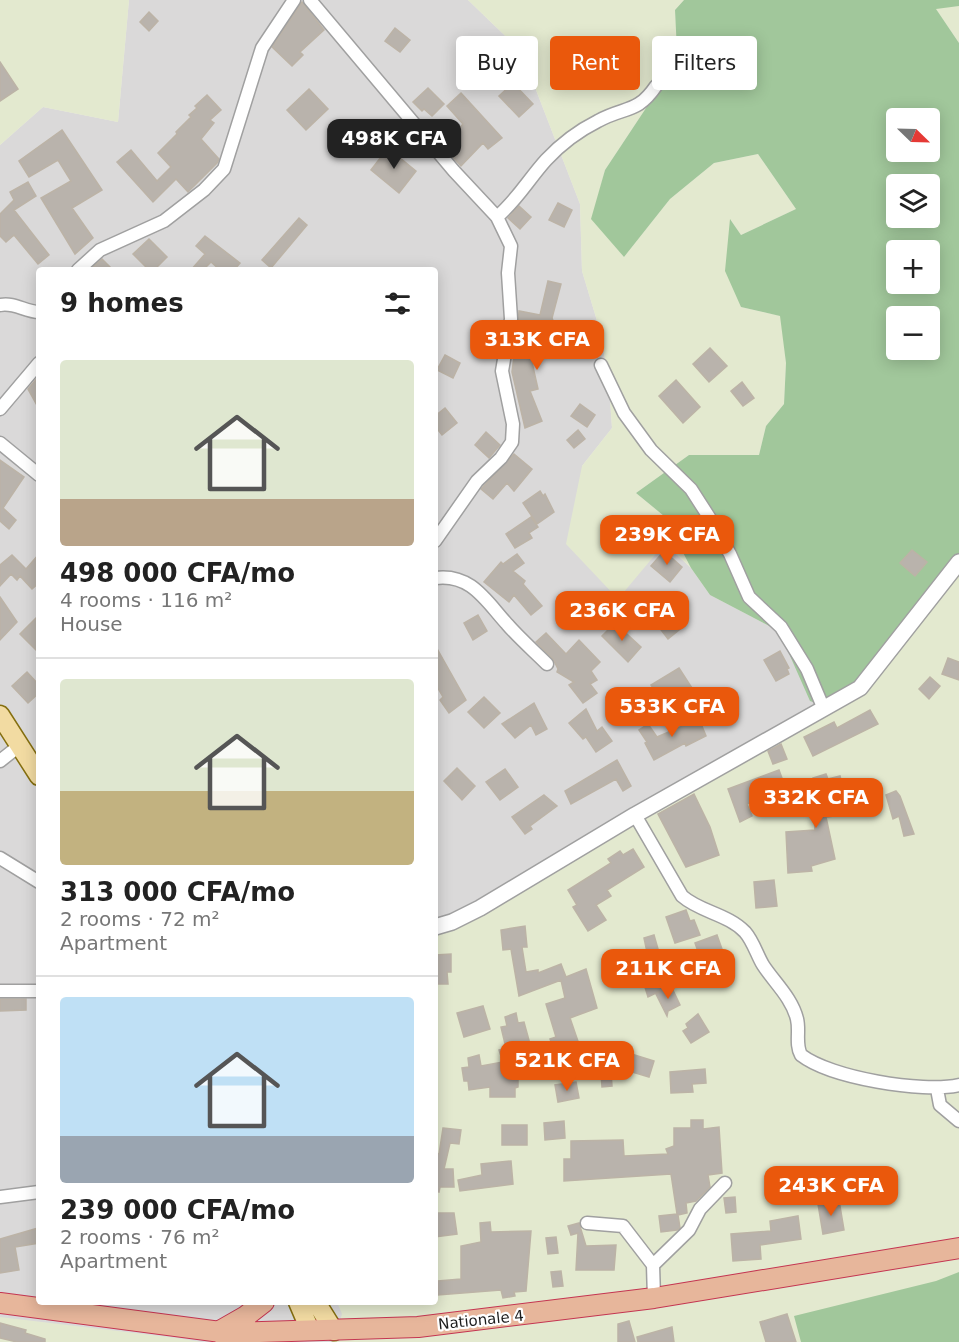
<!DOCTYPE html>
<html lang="en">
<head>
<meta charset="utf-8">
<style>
	:root { --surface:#fff; --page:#f2f2f2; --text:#222; --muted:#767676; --line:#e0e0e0; --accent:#ea580c }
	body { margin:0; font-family:"DejaVu Sans",sans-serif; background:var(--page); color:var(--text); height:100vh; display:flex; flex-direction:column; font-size:22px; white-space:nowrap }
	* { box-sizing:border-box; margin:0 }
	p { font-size:20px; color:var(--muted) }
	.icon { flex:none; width:33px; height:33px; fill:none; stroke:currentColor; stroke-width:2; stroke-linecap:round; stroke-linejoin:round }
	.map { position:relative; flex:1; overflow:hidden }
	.side { position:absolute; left:36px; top:267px; width:402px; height:1038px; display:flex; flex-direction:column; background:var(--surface); border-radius:6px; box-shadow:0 3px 15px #0003 }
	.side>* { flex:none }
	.top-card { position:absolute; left:456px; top:36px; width:412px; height:54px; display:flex; gap:12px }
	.needle { width:39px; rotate:113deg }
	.buttons { position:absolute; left:886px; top:108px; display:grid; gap:12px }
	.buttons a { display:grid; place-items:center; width:54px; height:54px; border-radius:6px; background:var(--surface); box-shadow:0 3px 15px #0003; font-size:30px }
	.price { position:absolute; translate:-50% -51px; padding:0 14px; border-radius:12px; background:var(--accent); color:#fff; font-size:20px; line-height:39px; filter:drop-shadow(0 2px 3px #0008) }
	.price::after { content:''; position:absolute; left:50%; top:36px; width:18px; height:14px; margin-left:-9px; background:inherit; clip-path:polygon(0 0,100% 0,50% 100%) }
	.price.selected { background:#222; color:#fff }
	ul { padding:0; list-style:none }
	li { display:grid; align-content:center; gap:12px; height:318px; padding:0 24px }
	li+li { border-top:2px solid var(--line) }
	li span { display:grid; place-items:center; height:186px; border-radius:6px; color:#555 }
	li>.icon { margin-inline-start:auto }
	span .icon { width:108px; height:108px; fill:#fffc; stroke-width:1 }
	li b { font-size:26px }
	h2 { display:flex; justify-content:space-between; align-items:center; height:72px; padding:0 24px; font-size:26px }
	.chip { padding:0 21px; border-radius:6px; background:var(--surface); box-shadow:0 3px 15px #0003; font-size:21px; line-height:54px }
	.chip.selected { background:var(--accent); color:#fff }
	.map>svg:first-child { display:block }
	.residential { fill:#dad9d9; fill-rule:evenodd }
	.farmland { fill:#e3e9cf }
	.forest { fill:#a1c79b; fill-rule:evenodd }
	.building { fill:#b9b3ac; stroke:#bcb3a6; stroke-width:1.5 }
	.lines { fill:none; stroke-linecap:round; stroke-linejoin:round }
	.minor-casing { stroke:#a0a0a0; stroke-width:15 }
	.tertiary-casing { stroke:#a0a0a0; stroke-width:18 }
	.primary-casing { stroke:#856f0f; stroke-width:21 }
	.trunk-casing { stroke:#c43551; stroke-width:22 }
	.minor { stroke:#fff; stroke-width:12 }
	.tertiary { stroke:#fff; stroke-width:15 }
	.primary { stroke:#f2dba2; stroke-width:18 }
	.trunk { stroke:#e7b69b; stroke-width:20 }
	.labels { text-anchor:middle; stroke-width:4.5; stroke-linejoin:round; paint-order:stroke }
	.street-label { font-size:15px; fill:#1c1c1c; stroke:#fff }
</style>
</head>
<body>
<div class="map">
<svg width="959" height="1342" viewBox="0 0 959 1342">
	<rect width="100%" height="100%" fill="#eceae2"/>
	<path class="residential" d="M 129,0 L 468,0 L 521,51 L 580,204 L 582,271 L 601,334 L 609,384 L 612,428 L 582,466 L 691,568 L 710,595 L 779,631 L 832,709 L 959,1342 L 0,1342 L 0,145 L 43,107 L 118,122 ZM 39,270 L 435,270 L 435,1302 L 39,1302 Z"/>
	<path class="farmland" d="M 0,0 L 129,0 L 118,122 L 43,107 L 0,145 Z
		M 468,0 L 684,0 L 675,10 L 678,51 L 650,102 L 605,170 L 592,219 L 624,257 L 670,199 L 714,163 L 758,154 L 796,209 L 741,235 L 731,220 L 741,307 L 781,316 L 786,363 L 784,404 L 766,426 L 759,455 L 689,455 L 636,493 L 664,516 L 691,568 L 665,543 L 618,599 L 566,544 L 582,466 L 612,428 L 609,384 L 601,334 L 582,271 L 580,204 L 521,51 Z
		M 959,6 L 959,43 L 935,8 Z
		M 959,567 L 959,1342 L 333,1342 L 342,1314 L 337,1302 L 435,1302 L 435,936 L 501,902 L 865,691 Z
		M 0,1317 L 177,1338 L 201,1342 L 0,1342 Z"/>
	<path class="forest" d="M 684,0 L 959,0 L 959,6 L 936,9 L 959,43 L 959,567 L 832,709 L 810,701 L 779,631 L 710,595 L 691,568 L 664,516 L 636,493 L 689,455 L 759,455 L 766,426 L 784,404 L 786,363 L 780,316 L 741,307 L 725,271 L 730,219 L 741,235 L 796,209 L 758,154 L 714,163 L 670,199 L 624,257 L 591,219 L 605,170 L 650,102 L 677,51 L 675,10 ZM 897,118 L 930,118 L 930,152 L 897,152 ZM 897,184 L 930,184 L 930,218 L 897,218 ZM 897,250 L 930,250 L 930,284 L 897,284 ZM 897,316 L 930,316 L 930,350 L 897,350 Z
		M 959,1272 L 959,1342 L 801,1342 L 794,1316 L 936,1281 Z"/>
	<path class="building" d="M 302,2 L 324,30 L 300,52 L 303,55 L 292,66 L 272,47 Z
		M 149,12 L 158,21 L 149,31 L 140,22 Z
		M 395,28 L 410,40 L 400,52 L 385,41 Z
		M 0,62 L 18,89 L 0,101 Z
		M 513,83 L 533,104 L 519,117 L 499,96 Z
		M 428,88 L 444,104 L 432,116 L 424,109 L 422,111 L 413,102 Z
		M 309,89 L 328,109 L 306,130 L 287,110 Z
		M 461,93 L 502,138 L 488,149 L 483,143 L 461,166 L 443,146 L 463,124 L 447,106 Z
		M 207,95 L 221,110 L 210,120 L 214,123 L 201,139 L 219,159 L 217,163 L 188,192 L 176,179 L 153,202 L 117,162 L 131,150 L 157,181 L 171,167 L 158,153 L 177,134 L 176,132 L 191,117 L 189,115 L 197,108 L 195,106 Z
		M 62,130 L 102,190 L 72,208 L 93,238 L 75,254 L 41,198 L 71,181 L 58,160 L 29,177 L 19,161 Z
		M 388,148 L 416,171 L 399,193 L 371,170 Z
		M 28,182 L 36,196 L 14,210 L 49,255 L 38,264 L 14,235 L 6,242 L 0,236 L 0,214 L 14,200 L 10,192 Z
		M 558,203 L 572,210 L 564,227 L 549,220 Z
		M 519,206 L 531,217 L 520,229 L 508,218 Z
		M 299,218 L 307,225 L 271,268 L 262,260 Z
		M 205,236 L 240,263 L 234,270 L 220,270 L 211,262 L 203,270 L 191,270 L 205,254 L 196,246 Z
		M 149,239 L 167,257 L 154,270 L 149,270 L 133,254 Z
		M 102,259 L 113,270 L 96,270 L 93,267 Z
		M 548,281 L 561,284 L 552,318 L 554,323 L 517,333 L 519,311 L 540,315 Z
		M 516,341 L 587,343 L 586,357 L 535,355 L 535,358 L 531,358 L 538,389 L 530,391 L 542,421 L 525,428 L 512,372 Z
		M 710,348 L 727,366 L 709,382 L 693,364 Z
		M 445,355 L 460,363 L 453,378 L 437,370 Z
		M 39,376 L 39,409 L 28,389 Z
		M 676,380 L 700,407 L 683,423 L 659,396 Z
		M 742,382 L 754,398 L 743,406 L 731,391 Z
		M 580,404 L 595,415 L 587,427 L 571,416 Z
		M 445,408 L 457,423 L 442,435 L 435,426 L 435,416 Z
		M 578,430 L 585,439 L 574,448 L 567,440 Z
		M 486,432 L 500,445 L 489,458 L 475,445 Z
		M 514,454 L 532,469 L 514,491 L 507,483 L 493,499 L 481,489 Z
		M 0,460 L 24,477 L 3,508 L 16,520 L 9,529 L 0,521 Z
		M 540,491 L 543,496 L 545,494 L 554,512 L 537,524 L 523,503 Z
		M 531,517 L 538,527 L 529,533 L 532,538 L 515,548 L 506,534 Z
		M 912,550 L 927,562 L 915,576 L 900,563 Z
		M 664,551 L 682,567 L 670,582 L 651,566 Z
		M 39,554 L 39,583 L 32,589 L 20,576 L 17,580 L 11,574 L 0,586 L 0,565 L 12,555 L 26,569 Z
		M 517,554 L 524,563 L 513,571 L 525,581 L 523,584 L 542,606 L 531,615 L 514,595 L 509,602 L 484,582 L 501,562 L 503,564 Z
		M 0,597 L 17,622 L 0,640 Z
		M 676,612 L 685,625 L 668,639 L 658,626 Z
		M 39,615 L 39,653 L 20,634 Z
		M 478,615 L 487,631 L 473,640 L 464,623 Z
		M 615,623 L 641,647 L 628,662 L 602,636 Z
		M 546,633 L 566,654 L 579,640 L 600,662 L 591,671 L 597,680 L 590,684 L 597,693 L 583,703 L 569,685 L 574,682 L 557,672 L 558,669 L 553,659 L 536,642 Z
		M 435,645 L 466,700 L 449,713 L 440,700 L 443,697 L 435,683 Z
		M 780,651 L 789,668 L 787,669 L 789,674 L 776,681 L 764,660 Z
		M 948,658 L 959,662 L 959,680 L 942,674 Z
		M 679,668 L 692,688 L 666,707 L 651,685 Z
		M 27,672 L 39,685 L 39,693 L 28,703 L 12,686 Z
		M 930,677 L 940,686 L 929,699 L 919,689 Z
		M 484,697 L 500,713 L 484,728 L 468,712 Z
		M 534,703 L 547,729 L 536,735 L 531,725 L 515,738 L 502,724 Z
		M 586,709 L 597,731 L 602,727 L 612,741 L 596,752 L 586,737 L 583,739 L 569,723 Z
		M 870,710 L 878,724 L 813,756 L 804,737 L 834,722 L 837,728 Z
		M 699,719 L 706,736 L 686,746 L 685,743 L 654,760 L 645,743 L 647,742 L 639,730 L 648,724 L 657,737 Z
		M 781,744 L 787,759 L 773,764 L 768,751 Z
		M 617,760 L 631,786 L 623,791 L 616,779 L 571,804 L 565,791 Z
		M 457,768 L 475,786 L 462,800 L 444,781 Z
		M 505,769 L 518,787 L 500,800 L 486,782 Z
		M 779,770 L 786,789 L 747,804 L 752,816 L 740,822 L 728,789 Z
		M 826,774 L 828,779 L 840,776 L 842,784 L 844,802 L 839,802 L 840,810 L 833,812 L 834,816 L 826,817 L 835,859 L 811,866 L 812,871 L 788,873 L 786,832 L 815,830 L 812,796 L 818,796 L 813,778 Z
		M 896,791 L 900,796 L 914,834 L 904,836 L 899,816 L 893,819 L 886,795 Z
		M 694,794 L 710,827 L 719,855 L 686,867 L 658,814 Z
		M 544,795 L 557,806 L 530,826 L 532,829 L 525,834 L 512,817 Z
		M 633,849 L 644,867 L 607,890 L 611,896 L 596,905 L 606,920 L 588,931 L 573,907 L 577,905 L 568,890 L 611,863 L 608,859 L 620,851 L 623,855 Z
		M 774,880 L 777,906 L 756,908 L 754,882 Z
		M 686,910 L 690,921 L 694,920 L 700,935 L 675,943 L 666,917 Z
		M 525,926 L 527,947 L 522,947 L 526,972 L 538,970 L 538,973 L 561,964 L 566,977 L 586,969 L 597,1008 L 570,1018 L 581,1050 L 518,1073 L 518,1087 L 515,1088 L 515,1097 L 490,1097 L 490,1087 L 469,1090 L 468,1081 L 464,1081 L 462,1068 L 469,1067 L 468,1058 L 479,1055 L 481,1066 L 503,1062 L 499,1050 L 506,1048 L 501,1027 L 507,1026 L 505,1017 L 516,1013 L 518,1023 L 524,1022 L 533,1055 L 554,1050 L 550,1039 L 556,1037 L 546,1004 L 565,998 L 561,980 L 519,996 L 511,949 L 503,950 L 501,930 Z
		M 654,935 L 658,949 L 647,952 L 644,938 Z
		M 717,935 L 722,949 L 700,957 L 695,943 Z
		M 451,954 L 451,972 L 447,972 L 448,984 L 435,984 L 435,955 Z
		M 653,964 L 662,990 L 648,997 L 639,968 Z
		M 671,986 L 680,1005 L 668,1011 L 667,1016 L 656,994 Z
		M 0,999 L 26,999 L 26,1010 L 0,1011 Z
		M 483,1006 L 490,1029 L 464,1037 L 457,1013 Z
		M 698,1014 L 709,1032 L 691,1043 L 683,1031 L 688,1028 L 686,1024 Z
		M 625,1052 L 654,1061 L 649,1077 L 619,1068 Z
		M 705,1069 L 706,1083 L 692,1084 L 693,1092 L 671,1093 L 670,1072 Z
		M 611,1072 L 612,1086 L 602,1087 L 601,1073 Z
		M 576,1082 L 579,1098 L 558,1102 L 555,1085 Z
		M 691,1120 L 703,1120 L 703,1129 L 719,1127 L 722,1173 L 708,1175 L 710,1187 L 696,1201 L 686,1203 L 687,1213 L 678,1215 L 680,1228 L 677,1230 L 661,1232 L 659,1216 L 677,1214 L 671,1174 L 564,1181 L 564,1159 L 571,1159 L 571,1141 L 623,1140 L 624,1156 L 668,1154 L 666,1149 L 674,1146 L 674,1128 L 691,1128 Z
		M 564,1121 L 565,1138 L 545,1140 L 544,1123 Z
		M 502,1125 L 527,1125 L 527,1145 L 502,1145 Z
		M 443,1128 L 461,1130 L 459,1144 L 450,1143 L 444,1169 L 453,1169 L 454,1187 L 440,1187 L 439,1192 L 435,1191 L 435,1153 L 439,1154 Z
		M 511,1161 L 513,1184 L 460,1191 L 458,1180 L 482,1175 L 481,1164 Z
		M 735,1197 L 736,1212 L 726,1213 L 724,1198 Z
		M 839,1200 L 844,1230 L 823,1234 L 818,1204 Z
		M 435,1213 L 454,1213 L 457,1234 L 435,1237 Z
		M 798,1216 L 801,1239 L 760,1245 L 761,1259 L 733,1261 L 731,1234 L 771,1231 L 770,1221 Z
		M 490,1222 L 491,1232 L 531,1231 L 526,1291 L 514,1292 L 515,1296 L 503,1298 L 501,1290 L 438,1295 L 438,1281 L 461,1279 L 461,1246 L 481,1242 L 480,1223 Z
		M 579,1223 L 586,1246 L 616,1245 L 614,1270 L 576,1270 L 578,1233 L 571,1235 L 568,1226 Z
		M 38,1228 L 39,1243 L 15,1247 L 19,1270 L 0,1273 L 0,1239 Z
		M 556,1237 L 558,1253 L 548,1254 L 546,1238 Z
		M 561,1271 L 563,1286 L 553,1287 L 551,1272 Z
		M 787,1314 L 796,1342 L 766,1342 L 760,1322 Z
		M 629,1321 L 635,1342 L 618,1342 L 618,1324 Z
		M 0,1323 L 26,1330 L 25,1333 L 45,1339 L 45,1342 L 17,1342 L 0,1338 Z
		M 672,1327 L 674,1342 L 638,1342 L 637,1337 Z"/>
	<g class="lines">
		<defs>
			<path id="minor" d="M 310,0 L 454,171 L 497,217 L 511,246 L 508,273 L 511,319 L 502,371 L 513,424 L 512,442 L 501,458 L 477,481 L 435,541
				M 497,217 C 518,199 528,180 546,160 C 560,145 580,130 598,121 C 625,106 637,114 656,86
				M 78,270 L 100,250 L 164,221 L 204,190 L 224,169 L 262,48 L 294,0
				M 0,305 C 15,302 25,312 39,312
				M 601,365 L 624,413 L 651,450 L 691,489 L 709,517 L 730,554 L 749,597 L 781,627 L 807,669 L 823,707
				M 0,409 L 39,363
				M 0,443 L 39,475
				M 435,578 C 471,573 486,601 507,624 C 519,638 534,651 547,664
				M 0,761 L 19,746
				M 635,815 L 682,896 C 700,912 728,914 745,932 C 753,941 757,955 763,965 C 774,982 792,998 797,1019 C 800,1031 795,1044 801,1055 C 831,1078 922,1093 959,1085
				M 0,858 L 39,882
				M 0,991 L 39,991
				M 937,1089 L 940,1105 L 959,1121
				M 0,1197 L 39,1192
				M 587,1223 L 623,1226 L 653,1265 L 654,1298
				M 653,1265 L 689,1230 L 700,1209 L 725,1183"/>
			<path id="tertiary" d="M 435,927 L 452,922 L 480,908 L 635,815 L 860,688 L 959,562"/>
			<path id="primary" d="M 0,715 L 39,776
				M 298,1302 L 310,1330
				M 316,1302 L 334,1331"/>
			<path id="trunk" d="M 0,1303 L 228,1333 L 418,1327 L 654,1298 L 959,1248
				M 218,1332 L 246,1316 L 264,1302"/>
		</defs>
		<use href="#minor" class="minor-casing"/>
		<use href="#tertiary" class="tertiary-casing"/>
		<use href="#primary" class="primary-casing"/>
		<use href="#trunk" class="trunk-casing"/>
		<use href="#minor" class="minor"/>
		<use href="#tertiary" class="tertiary"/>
		<use href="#primary" class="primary"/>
		<use href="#trunk" class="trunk"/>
	</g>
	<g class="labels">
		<g class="street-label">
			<text transform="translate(481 1320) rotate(-6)" y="5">Nationale 4</text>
		</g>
	</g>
</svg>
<div class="buttons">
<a><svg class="needle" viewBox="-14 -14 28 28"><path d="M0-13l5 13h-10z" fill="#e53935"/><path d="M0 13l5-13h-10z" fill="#767676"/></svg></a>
<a><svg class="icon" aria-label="layers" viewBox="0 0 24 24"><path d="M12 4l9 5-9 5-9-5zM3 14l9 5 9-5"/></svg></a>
<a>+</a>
<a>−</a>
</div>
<b class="price selected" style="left:394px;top:170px">498K CFA</b>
<b class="price" style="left:537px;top:371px">313K CFA</b>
<b class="price" style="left:667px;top:566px">239K CFA</b>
<b class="price" style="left:622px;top:642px">236K CFA</b>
<b class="price" style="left:672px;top:738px">533K CFA</b>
<b class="price" style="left:816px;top:829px">332K CFA</b>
<b class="price" style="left:668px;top:1000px">211K CFA</b>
<b class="price" style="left:567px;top:1092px">521K CFA</b>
<b class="price" style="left:831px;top:1217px">243K CFA</b>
<div class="top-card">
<a class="chip">Buy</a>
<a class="chip selected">Rent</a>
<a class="chip">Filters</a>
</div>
<section class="side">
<h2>9 homes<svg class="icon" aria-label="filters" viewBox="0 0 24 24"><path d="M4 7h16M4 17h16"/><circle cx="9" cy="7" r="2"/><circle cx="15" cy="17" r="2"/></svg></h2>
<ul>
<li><span style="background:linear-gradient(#dfe7d0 75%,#b9a48a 0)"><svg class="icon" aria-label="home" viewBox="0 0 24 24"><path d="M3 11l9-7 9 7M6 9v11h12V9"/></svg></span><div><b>498 000 CFA/mo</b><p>4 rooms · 116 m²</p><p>House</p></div></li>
<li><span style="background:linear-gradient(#dfe7d0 60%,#c2b280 0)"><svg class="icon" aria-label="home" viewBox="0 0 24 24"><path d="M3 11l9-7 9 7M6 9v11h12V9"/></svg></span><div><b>313 000 CFA/mo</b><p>2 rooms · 72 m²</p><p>Apartment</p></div></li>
<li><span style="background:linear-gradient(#bfe0f5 75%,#9aa5b1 0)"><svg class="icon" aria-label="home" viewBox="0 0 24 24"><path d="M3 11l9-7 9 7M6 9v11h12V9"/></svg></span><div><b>239 000 CFA/mo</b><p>2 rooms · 76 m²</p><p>Apartment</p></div></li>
</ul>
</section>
</div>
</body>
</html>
